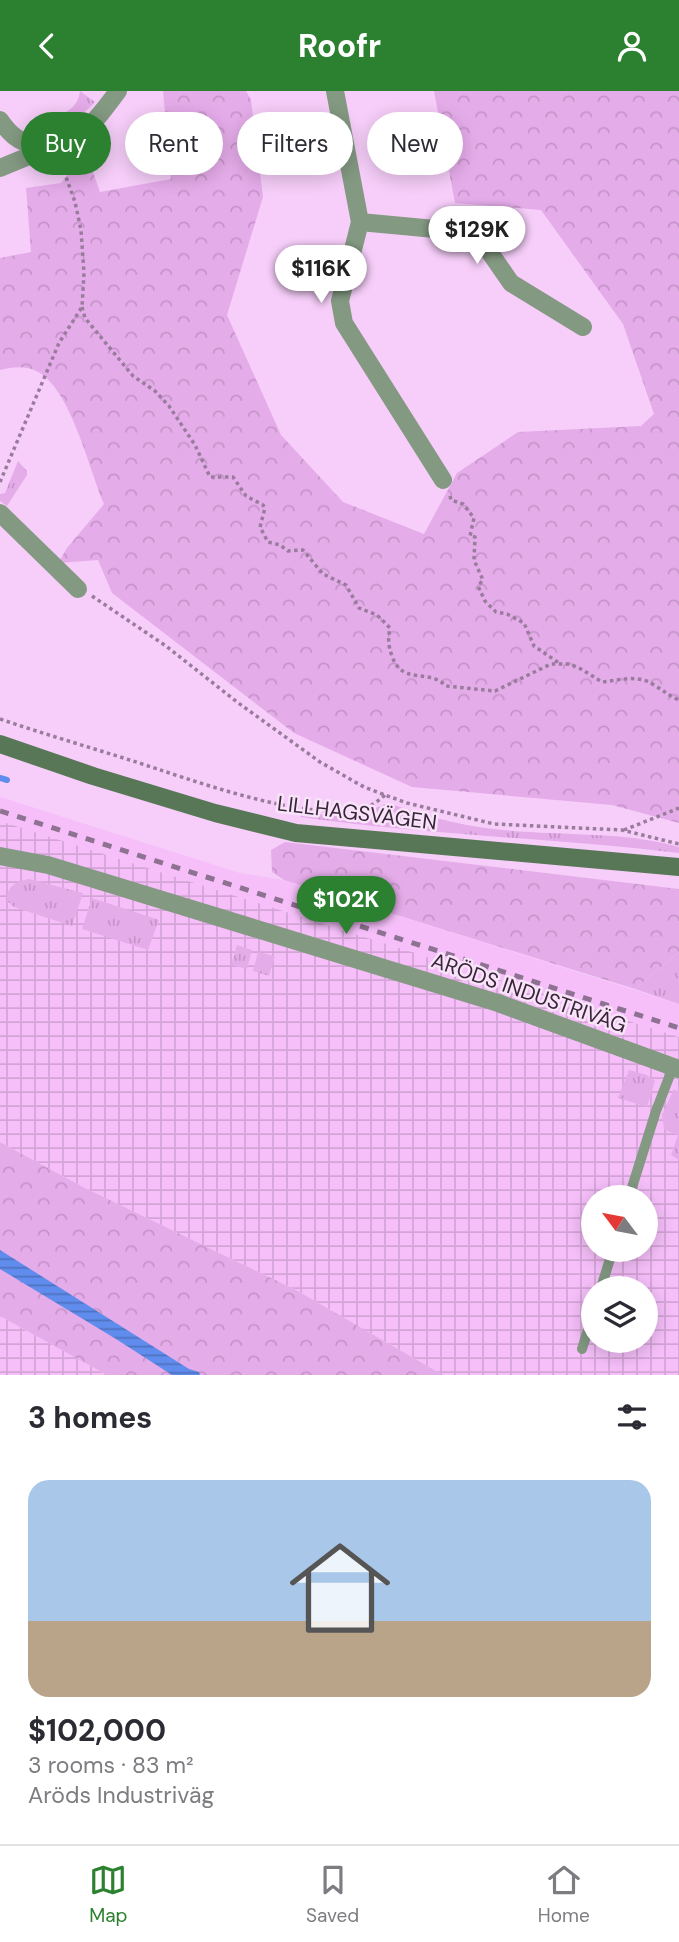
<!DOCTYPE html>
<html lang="en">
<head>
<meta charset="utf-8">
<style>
	:root { --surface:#fff; --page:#f7f7f7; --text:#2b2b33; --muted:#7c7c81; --line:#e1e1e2; --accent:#2b812f }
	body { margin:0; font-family:"DM Sans",sans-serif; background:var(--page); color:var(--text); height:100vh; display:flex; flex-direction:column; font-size:26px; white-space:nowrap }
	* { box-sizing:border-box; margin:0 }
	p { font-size:23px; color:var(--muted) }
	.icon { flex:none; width:38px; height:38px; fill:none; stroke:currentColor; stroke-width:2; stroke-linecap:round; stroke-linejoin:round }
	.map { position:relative; height:1284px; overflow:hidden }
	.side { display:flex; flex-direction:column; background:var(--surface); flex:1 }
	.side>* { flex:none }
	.hud { position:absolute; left:21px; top:21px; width:637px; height:63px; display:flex; gap:14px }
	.needle { width:46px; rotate:302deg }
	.fabs { position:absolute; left:581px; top:1094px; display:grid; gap:14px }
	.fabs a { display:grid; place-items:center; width:77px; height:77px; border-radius:50%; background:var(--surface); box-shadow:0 4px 18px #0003; font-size:35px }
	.price { position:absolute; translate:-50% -60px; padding:0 16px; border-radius:24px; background:#fff; color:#222; font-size:23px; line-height:46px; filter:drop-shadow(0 2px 4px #0008) }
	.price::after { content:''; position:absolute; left:50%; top:42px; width:21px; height:16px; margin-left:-10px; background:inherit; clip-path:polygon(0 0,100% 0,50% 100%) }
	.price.active { background:var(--accent); color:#fff }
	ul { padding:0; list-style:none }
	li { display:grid; align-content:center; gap:14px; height:371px; padding:0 28px }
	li+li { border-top:2px solid var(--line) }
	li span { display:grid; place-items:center; height:217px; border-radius:21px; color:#555 }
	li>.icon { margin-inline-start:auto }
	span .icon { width:126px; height:126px; fill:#fffc; stroke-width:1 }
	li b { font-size:30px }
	h2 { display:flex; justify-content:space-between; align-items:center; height:84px; padding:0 28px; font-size:30px }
	.chip { padding:0 24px; border-radius:32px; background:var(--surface); box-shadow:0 4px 18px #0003; font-size:24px; line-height:63px }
	.chip.active { background:var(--accent); color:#fff }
	header { display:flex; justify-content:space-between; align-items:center; height:91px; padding:0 28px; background:var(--accent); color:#fff; font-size:32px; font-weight:700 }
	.dock { display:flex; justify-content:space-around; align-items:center; height:98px; border-top:2px solid var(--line); background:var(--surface); font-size:19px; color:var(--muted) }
	.dock a { display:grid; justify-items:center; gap:4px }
	.dock .active { color:var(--accent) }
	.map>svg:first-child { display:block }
	.built { fill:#f6bffa }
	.industrial { fill:url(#industrial-grid); fill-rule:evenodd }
	.grass { fill:url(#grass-tufts) }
	.forest { fill:url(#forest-crowns) }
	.water { fill:url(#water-rules) }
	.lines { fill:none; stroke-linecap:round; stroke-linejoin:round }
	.stream { stroke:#5f8ced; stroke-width:6 }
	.path { stroke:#997c9c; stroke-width:3.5; stroke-dasharray:3.5 3.5; stroke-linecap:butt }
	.lane { stroke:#839982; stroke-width:10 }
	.street { stroke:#839982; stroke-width:18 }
	.secondary { stroke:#587757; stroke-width:18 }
	.rail { stroke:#8e7291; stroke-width:5; stroke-dasharray:9 9; stroke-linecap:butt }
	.labels { text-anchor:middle; stroke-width:5; stroke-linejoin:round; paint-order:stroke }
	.street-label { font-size:21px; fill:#38253a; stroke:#f8e3f9 }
</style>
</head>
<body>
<header><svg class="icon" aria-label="back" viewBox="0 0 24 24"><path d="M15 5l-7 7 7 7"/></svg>Roofr<svg class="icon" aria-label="person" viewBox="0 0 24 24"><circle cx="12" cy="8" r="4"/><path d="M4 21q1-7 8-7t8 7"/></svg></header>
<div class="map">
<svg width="679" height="1284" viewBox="0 0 679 1284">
	<defs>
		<pattern id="industrial-grid" width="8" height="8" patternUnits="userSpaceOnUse" patternTransform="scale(1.75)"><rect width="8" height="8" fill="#f6bffa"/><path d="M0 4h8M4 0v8" fill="none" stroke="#d4a4d7"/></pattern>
		<pattern id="grass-tufts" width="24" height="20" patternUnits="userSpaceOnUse" patternTransform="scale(1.75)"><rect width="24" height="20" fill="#e5acea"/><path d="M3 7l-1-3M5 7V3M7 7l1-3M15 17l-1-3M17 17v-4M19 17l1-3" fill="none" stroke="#c594c9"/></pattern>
		<pattern id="forest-crowns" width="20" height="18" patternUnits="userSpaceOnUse" patternTransform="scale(1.75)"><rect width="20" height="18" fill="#e5acea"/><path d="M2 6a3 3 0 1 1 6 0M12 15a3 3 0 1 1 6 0" fill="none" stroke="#c594c9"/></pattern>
		<pattern id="water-rules" width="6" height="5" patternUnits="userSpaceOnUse" patternTransform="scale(1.75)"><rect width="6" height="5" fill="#5f8ced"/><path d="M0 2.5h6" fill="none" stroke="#4f72c1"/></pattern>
	</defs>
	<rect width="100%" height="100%" fill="#f6cef9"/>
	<path class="built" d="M 0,706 L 240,782 L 284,789 L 679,913 L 679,946 L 0,730 Z"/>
	<path class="industrial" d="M 0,730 L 679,946 L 679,1284 L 443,1284 L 296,1199 L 85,1097 L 0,1051 ZM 593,1106 L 646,1106 L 646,1158 L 593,1158 ZM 593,1197 L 646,1197 L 646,1250 L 593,1250 Z
		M 0,1225 L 107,1284 L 0,1284 Z"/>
	<path class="grass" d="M 80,0 L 95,11 C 79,29 69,28 46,32 L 42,28 C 60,23 77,22 80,0 Z
		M 18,370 L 27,380 L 27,384 L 7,415 L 0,410 L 0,403 L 5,402 Z
		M 385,713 L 394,714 C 430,726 466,736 503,739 C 562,745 622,740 679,756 L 679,762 C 553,747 427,744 301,726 L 300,724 L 301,722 L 305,722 C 334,725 358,726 385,713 Z
		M 29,788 L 83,802 L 72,835 L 14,816 L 7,810 C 6,796 16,790 29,788 Z
		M 92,807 L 159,829 L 148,859 L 82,838 Z
		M 237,854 L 252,859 L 247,878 L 231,874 Z
		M 258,861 L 275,865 L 269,885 L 253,880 Z
		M 679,861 L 679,913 L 635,898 Z
		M 629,979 L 647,984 L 655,990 L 647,1016 L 618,1007 Z
		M 674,998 L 679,1001 L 679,1069 L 671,1064 L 678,1044 L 664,1039 L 662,1024 Z"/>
	<path class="forest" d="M 163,0 L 246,0 L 251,9 L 263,106 L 227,224 L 281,344 L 343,411 L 424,443 L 457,382 L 518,341 L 641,335 L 654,323 L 623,233 L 541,119 L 455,112 L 434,0 L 679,0 L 679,732 L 612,714 L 412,696 L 294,642 L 112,502 L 98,469 L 58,472 L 67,457 L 104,413 C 89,378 71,299 38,281 C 26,274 12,276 0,279 L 0,167 L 31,161 L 26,97 L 61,92 L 86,61 L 100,101 L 171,88 Z
		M 285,751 L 679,798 L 679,861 L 635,898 L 284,789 L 272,781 L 271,759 Z
		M 0,1051 L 85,1097 L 296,1199 L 443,1284 L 107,1284 L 0,1225 Z"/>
	<path class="water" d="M 0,1159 L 189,1278 L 199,1281 L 200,1284 L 172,1284 L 116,1248 L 0,1178 Z"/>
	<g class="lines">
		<path class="stream" d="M 0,687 L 7,689"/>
		<path class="path" d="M 82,216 L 85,227 L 133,285 L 155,300 L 169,315 L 195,354 L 210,386 L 233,386 L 246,405 L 263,414 L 265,417 L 260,436 L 268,451 L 280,454 L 288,460 L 303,459 L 323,483 L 346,494 L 359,517 L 377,524 L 390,537 C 388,548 388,554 392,565 C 402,595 429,577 446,595 L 495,600 L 551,573 L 570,573 L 581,578 L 602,591 C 620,589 638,583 654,594 C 663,599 669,605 679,609
			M 0,391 L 59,252 L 82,216 L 84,182 L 81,139 L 75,111 L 61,72
			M 450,405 L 451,409 L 463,413 L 474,427 L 470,445 L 475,446 L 474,469 L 483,489 L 478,495 L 485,510 L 496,521 L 507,523 L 524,532 L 534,555 L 559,572
			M 92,505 L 166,555 L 237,611 L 320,671 L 364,696 L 385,704 L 407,712 L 494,733 L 622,739 L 679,753
			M 0,628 C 44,643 89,656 133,670 C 192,689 297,728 357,719 C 369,717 376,712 385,704
			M 624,739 L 679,717"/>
		<path class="lane" d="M 629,1106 L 656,1020 L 673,976
			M 601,1197 L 613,1158
			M 582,1258 L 593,1223"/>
		<path class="street" d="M 335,0 L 360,131 L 340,210 L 344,232 L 443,389
			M 0,29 C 9,42 17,50 33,54 C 71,66 98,27 118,0
			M 0,77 L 46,58
			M 360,131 L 467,141 L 482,150 L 511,192 L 583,236
			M 0,422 L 78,498
			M 0,765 L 48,774 L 498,912 L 679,978"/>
		<path class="secondary" d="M 0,653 L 93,685 L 215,722 L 296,742 L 679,776"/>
		<path class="rail" d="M 0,720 L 679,937"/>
	</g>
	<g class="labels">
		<g class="street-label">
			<text transform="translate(357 722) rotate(7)" y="7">LILLHAGSVÄGEN</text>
			<text transform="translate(529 902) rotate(19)" y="7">ARÖDS INDUSTRIVÄG</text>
		</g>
	</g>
</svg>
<div class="fabs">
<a><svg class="needle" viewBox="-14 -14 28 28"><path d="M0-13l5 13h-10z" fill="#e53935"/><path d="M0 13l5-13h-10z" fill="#7c7c81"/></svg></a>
<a><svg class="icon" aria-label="layers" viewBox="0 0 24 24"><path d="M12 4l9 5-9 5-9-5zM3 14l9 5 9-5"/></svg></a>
</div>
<b class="price" style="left:477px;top:175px">$129K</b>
<b class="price" style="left:321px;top:214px">$116K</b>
<b class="price active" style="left:346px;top:845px">$102K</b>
<div class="hud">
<a class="chip active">Buy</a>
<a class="chip">Rent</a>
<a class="chip">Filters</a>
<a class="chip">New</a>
</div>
</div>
<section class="side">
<h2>3 homes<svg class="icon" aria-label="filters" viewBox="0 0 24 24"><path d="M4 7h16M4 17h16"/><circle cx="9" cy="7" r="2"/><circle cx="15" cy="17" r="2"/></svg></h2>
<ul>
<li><span style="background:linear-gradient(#a9c7e8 65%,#b9a48a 0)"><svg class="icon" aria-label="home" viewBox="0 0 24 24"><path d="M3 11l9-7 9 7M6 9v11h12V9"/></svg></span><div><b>$102,000</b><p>3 rooms · 83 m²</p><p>Aröds Industriväg</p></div></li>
</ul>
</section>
<nav class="dock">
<a class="active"><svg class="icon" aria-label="map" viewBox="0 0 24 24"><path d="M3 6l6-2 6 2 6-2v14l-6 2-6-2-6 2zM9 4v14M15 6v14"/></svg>Map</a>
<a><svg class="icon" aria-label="saved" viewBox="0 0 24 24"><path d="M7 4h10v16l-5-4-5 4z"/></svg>Saved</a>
<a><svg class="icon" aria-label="home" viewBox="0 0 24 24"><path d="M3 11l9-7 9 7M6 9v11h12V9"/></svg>Home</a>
</nav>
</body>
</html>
